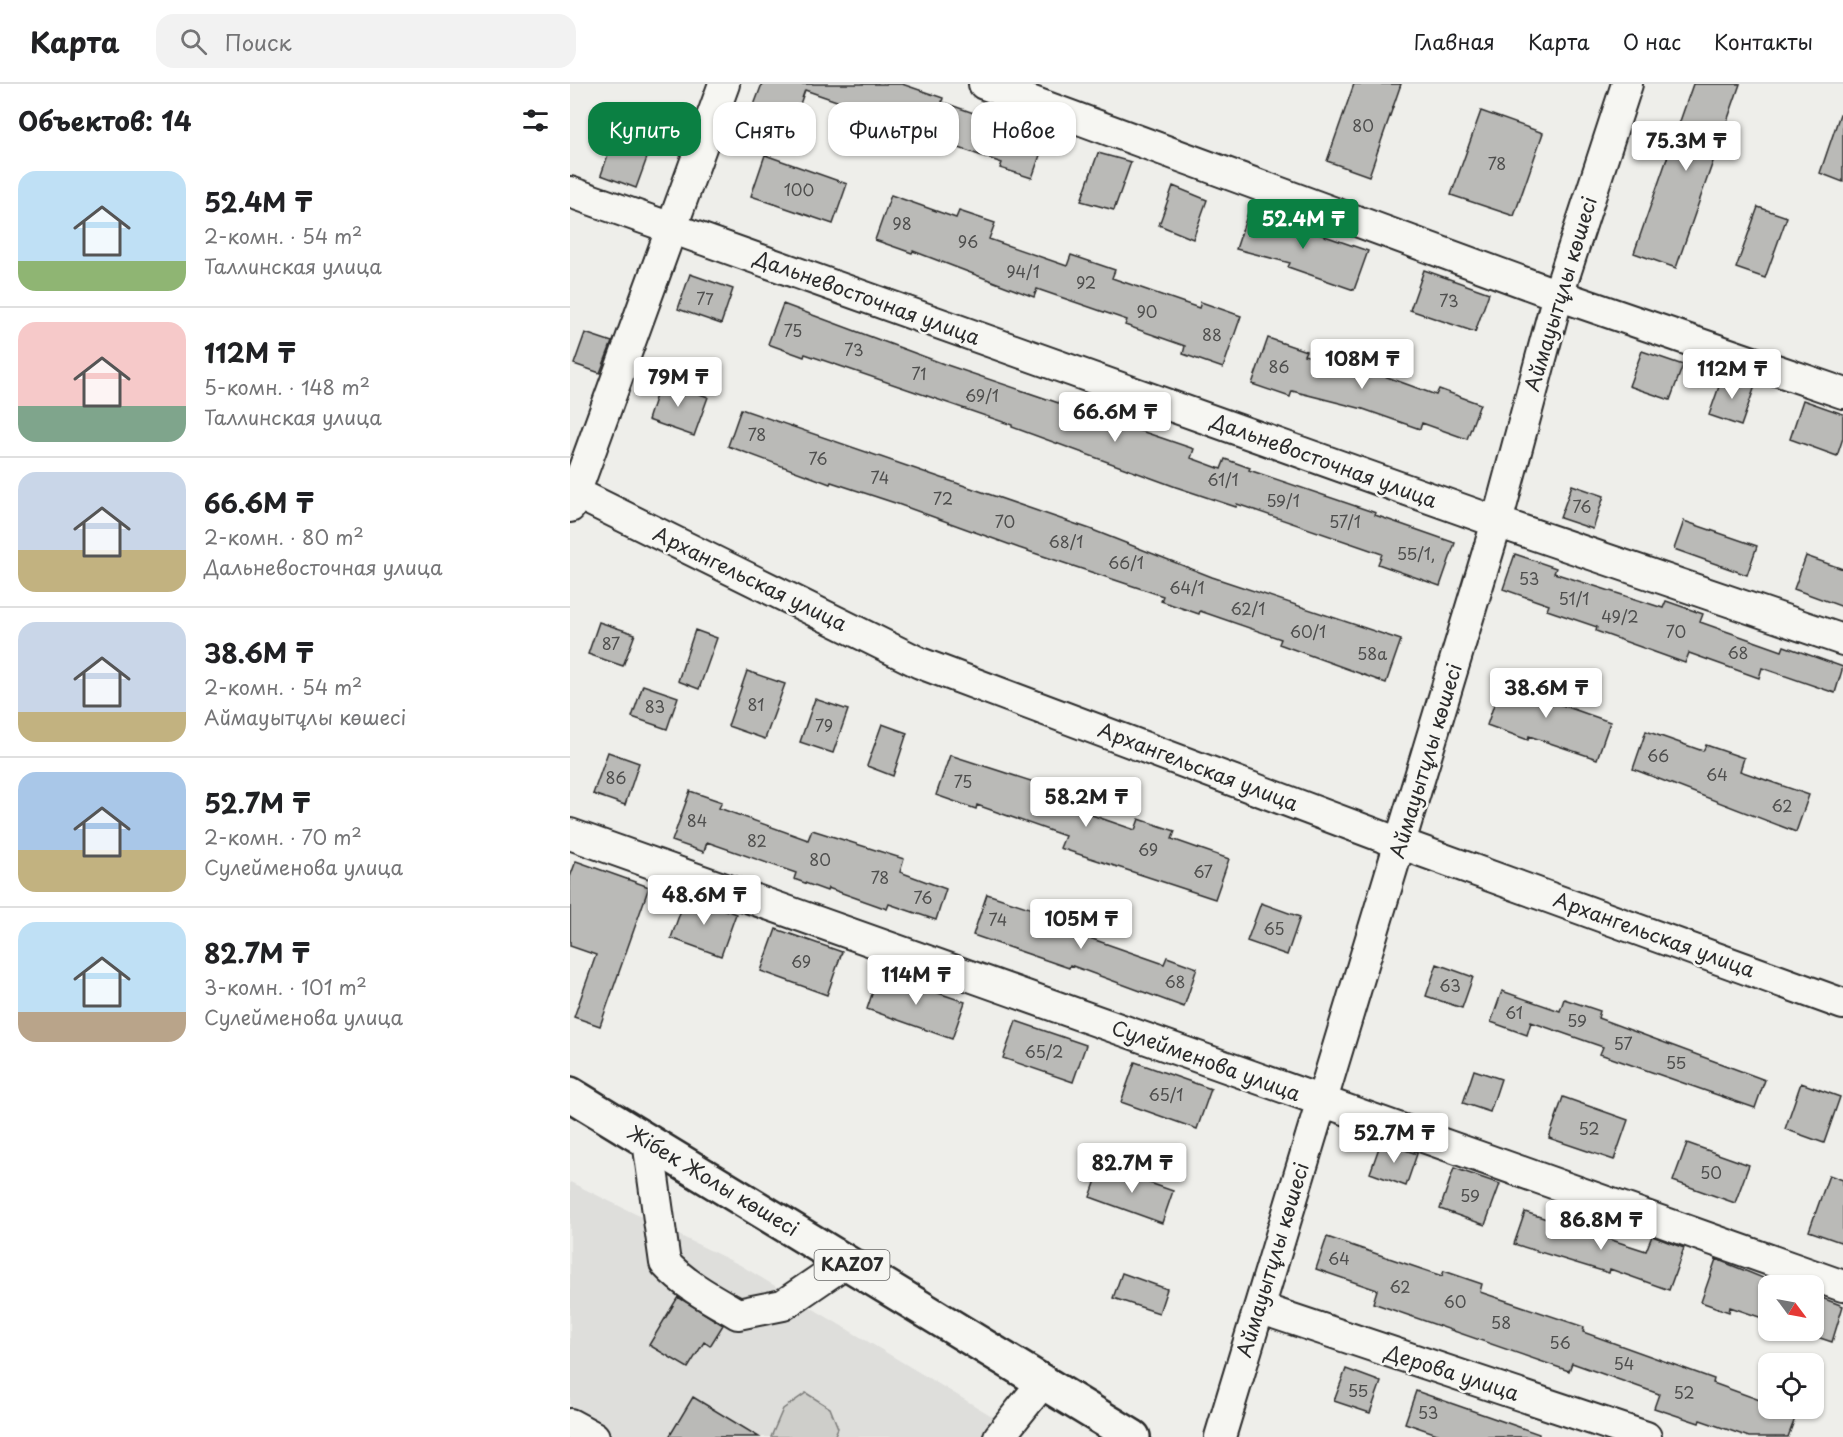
<!DOCTYPE html>
<html lang="ru">
<head>
<meta charset="utf-8">
<style>
	:root { --surface:#fff; --page:#f2f2f2; --text:#202124; --muted:#757577; --line:#e0e0e0; --accent:#0b8043 }
	body { margin:0; font-family:"Playpen Sans",sans-serif; background:var(--page); color:var(--text); height:100vh; display:flex; flex-direction:column; font-size:22px; white-space:nowrap }
	* { box-sizing:border-box; margin:0 }
	p { font-size:20px; color:var(--muted) }
	.icon { flex:none; width:33px; height:33px; fill:none; stroke:currentColor; stroke-width:2; stroke-linecap:round; stroke-linejoin:round }
	.map { position:relative; flex:1; overflow:hidden }
	.panel { display:flex; flex-direction:column; background:var(--surface); width:570px }
	.panel>* { flex:none }
	.top-card { position:absolute; left:18px; top:18px; width:570px; height:54px; display:flex; gap:12px }
	.needle { width:39px; rotate:122deg }
	.controls { position:absolute; left:1188px; top:1191px; display:grid; gap:12px }
	.controls a { display:grid; place-items:center; width:66px; height:66px; border-radius:12px; background:var(--surface); box-shadow:0 2px 4px #0004; font-size:30px }
	.price { position:absolute; translate:-50% -51px; padding:0 14px; border-radius:6px; background:#fff; color:#222; font-size:20px; line-height:39px; filter:drop-shadow(0 2px 3px #0008) }
	.price::after { content:''; position:absolute; left:50%; top:36px; width:18px; height:14px; margin-left:-9px; background:inherit; clip-path:polygon(0 0,100% 0,50% 100%) }
	.price.active { background:var(--accent); color:#fff }
	ul { padding:0; list-style:none }
	li { display:flex; align-items:center; gap:18px; height:150px; padding:0 18px }
	li+li { border-top:2px solid var(--line) }
	li span { display:grid; place-items:center; flex:none; width:168px; height:120px; border-radius:18px; color:#555 }
	li>.icon { margin-inline-start:auto }
	span .icon { width:72px; height:72px; fill:#fffc; stroke-width:1 }
	li b { font-size:26px }
	h2 { display:flex; justify-content:space-between; align-items:center; height:72px; padding:0 18px; font-size:26px }
	.tag { padding:0 21px; border-radius:18px; background:var(--surface); box-shadow:0 2px 4px #0004; font-size:21px; line-height:54px }
	.tag.active { background:var(--accent); color:#fff }
	header { display:flex; align-items:center; gap:36px; box-sizing:border-box; height:84px; padding:0 30px; background:var(--surface); border-bottom:2px solid var(--line) }
	header strong { font-size:28px }
	nav { display:flex; gap:33px; margin-inline-start:auto; font-size:21px }
	.search { width:420px; height:54px; background:var(--page); display:flex; align-items:center; gap:15px; box-sizing:border-box; padding:0 21px; border-radius:18px; color:var(--muted); font-size:22px }
	main { display:flex; flex:1; min-height:0 }
	.map>svg:first-child { display:block }
	.built { fill:#dededb }
	.green { fill:#cececa; stroke:#7c7c7a; stroke-width:1.5 }
	.building { fill:#babab7; stroke:#2b2b2b; stroke-width:1.5 }
	.lines { fill:none; stroke-linecap:round; stroke-linejoin:round }
	.minor-casing { stroke:#2b2b2b; stroke-width:34 }
	.highway-casing { stroke:#2b2b2b; stroke-width:38 }
	.minor { stroke:#f6f6f2; stroke-width:30 }
	.highway { stroke:#f6f6f2; stroke-width:33 }
	.labels { text-anchor:middle; stroke-width:5; stroke-linejoin:round; paint-order:stroke }
	.number-label { font-size:16px; fill:#4f4f4e }
	.shield { fill:#f6f6f2; stroke:#686867; stroke-width:1.5 }
	.shield-label { font-size:18px; font-weight:bold; fill:#2b2b2b }
	.street-label { font-size:20px; fill:#2b2b2b; stroke:#f6f6f2 }
</style>
</head>
<body>
<header>
<strong>Карта</strong>
<div class="search"><svg class="icon" aria-label="search" viewBox="0 0 24 24"><circle cx="10" cy="10" r="6"/><path d="M15 15l6 6"/></svg>Поиск</div>
<nav><a>Главная</a><a>Карта</a><a>О нас</a><a>Контакты</a></nav>
</header>
<main>
<section class="panel">
<h2>Объектов: 14<svg class="icon" aria-label="filters" viewBox="0 0 24 24"><path d="M4 7h16M4 17h16"/><circle cx="9" cy="7" r="2"/><circle cx="15" cy="17" r="2"/></svg></h2>
<ul>
<li><span style="background:linear-gradient(#bfe0f5 75%,#8fb573 0)"><svg class="icon" aria-label="home" viewBox="0 0 24 24"><path d="M3 11l9-7 9 7M6 9v11h12V9"/></svg></span><div><b>52.4M ₸</b><p>2-комн. · 54 m²</p><p>Таллинская улица</p></div></li>
<li><span style="background:linear-gradient(#f6c9c9 70%,#7fa58c 0)"><svg class="icon" aria-label="home" viewBox="0 0 24 24"><path d="M3 11l9-7 9 7M6 9v11h12V9"/></svg></span><div><b>112M ₸</b><p>5-комн. · 148 m²</p><p>Таллинская улица</p></div></li>
<li><span style="background:linear-gradient(#c9d6e8 65%,#c2b280 0)"><svg class="icon" aria-label="home" viewBox="0 0 24 24"><path d="M3 11l9-7 9 7M6 9v11h12V9"/></svg></span><div><b>66.6M ₸</b><p>2-комн. · 80 m²</p><p>Дальневосточная улица</p></div></li>
<li><span style="background:linear-gradient(#c9d6e8 75%,#c2b280 0)"><svg class="icon" aria-label="home" viewBox="0 0 24 24"><path d="M3 11l9-7 9 7M6 9v11h12V9"/></svg></span><div><b>38.6M ₸</b><p>2-комн. · 54 m²</p><p>Аймауытұлы көшесі</p></div></li>
<li><span style="background:linear-gradient(#a9c7e8 65%,#c2b280 0)"><svg class="icon" aria-label="home" viewBox="0 0 24 24"><path d="M3 11l9-7 9 7M6 9v11h12V9"/></svg></span><div><b>52.7M ₸</b><p>2-комн. · 70 m²</p><p>Сулейменова улица</p></div></li>
<li><span style="background:linear-gradient(#bfe0f5 75%,#b9a48a 0)"><svg class="icon" aria-label="home" viewBox="0 0 24 24"><path d="M3 11l9-7 9 7M6 9v11h12V9"/></svg></span><div><b>82.7M ₸</b><p>3-комн. · 101 m²</p><p>Сулейменова улица</p></div></li>
</ul>
</section>
<div class="map">
<svg width="1273" height="1353" viewBox="0 0 1273 1353">
	<rect width="100%" height="100%" fill="#eeeeea"/>
	<filter id="ink" filterUnits="userSpaceOnUse"><feTurbulence type="fractalNoise" baseFrequency=".0167" numOctaves="2"/><feDisplacementMap in="SourceGraphic" scale="12" xChannelSelector="R" yChannelSelector="G"/><feConvolveMatrix kernelMatrix="1 2 1 2 8 2 1 2 1" color-interpolation-filters="sRGB"/></filter>
	<g filter="url(#ink)">
		<path class="built" d="M 0,1098 L 170,1181 L 457,1353 L 0,1353 Z"/>
		<path class="green" d="M 236,1309 L 260,1324 L 268,1344 L 264,1353 L 201,1353 L 213,1325 Z"/>
		<path class="building" d="M 192,0 L 332,0 L 373,14 L 372,18 L 444,43 L 445,41 L 477,51 L 462,94 L 430,84 L 432,79 L 372,58 L 373,54 L 235,6 L 219,51 L 178,37 Z
			M 784,0 L 831,0 L 799,92 L 757,77 Z
			M 1123,0 L 1170,0 L 1106,184 L 1064,169 Z
			M 911,27 L 973,49 L 944,132 L 881,111 Z
			M 1270,30 L 1273,31 L 1273,98 L 1250,89 Z
			M 42,59 L 78,71 L 66,104 L 31,91 Z
			M 528,69 L 561,78 L 544,126 L 511,117 Z
			M 195,71 L 277,100 L 263,140 L 181,112 Z
			M 603,102 L 637,116 L 623,155 L 589,141 Z
			M 321,111 L 386,134 L 389,127 L 425,139 L 419,155 L 497,182 L 501,171 L 545,186 L 542,194 L 629,224 L 631,218 L 671,232 L 653,284 L 613,270 L 615,262 L 555,241 L 557,236 L 467,205 L 464,213 L 343,167 L 342,169 L 305,156 Z
			M 1188,123 L 1217,133 L 1195,194 L 1166,184 Z
			M 678,129 L 726,142 L 798,167 L 784,206 L 718,183 L 720,179 L 666,165 Z
			M 854,186 L 919,209 L 905,248 L 840,226 Z
			M 120,190 L 163,205 L 151,240 L 108,225 Z
			M 213,220 L 374,280 L 624,365 L 621,374 L 651,385 L 655,375 L 680,384 L 679,386 L 806,429 L 805,431 L 885,459 L 870,502 L 808,480 L 812,470 L 667,420 L 666,423 L 606,403 L 442,343 L 442,341 L 235,270 L 234,273 L 198,260 Z
			M 15,249 L 42,258 L 30,289 L 4,280 Z
			M 698,254 L 736,267 L 734,271 L 809,290 L 866,311 L 869,305 L 910,320 L 897,355 L 852,339 L 850,345 L 793,325 L 722,307 L 720,313 L 682,300 Z
			M 1072,267 L 1113,281 L 1100,316 L 1059,302 Z
			M 1153,291 L 1185,302 L 1171,342 L 1139,331 Z
			M 91,296 L 138,313 L 124,352 L 78,336 Z
			M 1233,316 L 1273,330 L 1273,354 L 1267,372 L 1220,355 Z
			M 171,325 L 520,445 L 642,493 L 831,556 L 816,599 L 709,560 L 711,555 L 630,527 L 629,530 L 591,517 L 593,512 L 449,464 L 325,419 L 261,398 L 260,400 L 158,362 Z
			M 1002,401 L 1034,412 L 1023,445 L 990,434 Z
			M 1114,437 L 1187,462 L 1177,491 L 1104,465 Z
			M 945,470 L 986,484 L 984,489 L 1093,524 L 1096,517 L 1133,530 L 1130,538 L 1212,567 L 1214,562 L 1273,583 L 1265,609 L 1192,584 L 1189,594 L 1119,569 L 1115,579 L 1026,547 L 1027,543 L 977,526 L 979,521 L 933,505 Z
			M 1236,472 L 1273,485 L 1273,523 L 1224,505 Z
			M 29,538 L 65,550 L 53,582 L 18,570 Z
			M 125,546 L 147,554 L 129,605 L 108,597 Z
			M 177,587 L 215,600 L 195,655 L 158,642 Z
			M 934,591 L 975,605 L 972,614 L 1040,638 L 1027,675 L 959,652 L 958,656 L 917,641 Z
			M 73,601 L 108,613 L 97,645 L 62,633 Z
			M 245,615 L 278,626 L 263,669 L 230,658 Z
			M 312,640 L 337,649 L 323,692 L 297,682 Z
			M 1076,647 L 1133,667 L 1136,661 L 1174,674 L 1170,687 L 1239,711 L 1226,748 L 1063,685 Z
			M 38,668 L 69,679 L 55,721 L 23,710 Z
			M 380,671 L 492,707 L 487,719 L 565,746 L 569,735 L 605,747 L 602,755 L 659,775 L 645,815 L 490,764 L 495,752 L 407,721 L 406,725 L 366,711 Z
			M 120,707 L 152,718 L 149,724 L 238,756 L 242,746 L 334,775 L 330,788 L 376,805 L 366,836 L 319,820 L 317,825 L 258,804 L 257,807 L 224,795 L 226,789 L 137,758 L 134,768 L 102,757 Z
			M 6,777 L 79,803 L 30,942 L 4,933 L 26,871 L 0,862 L 0,793 Z
			M 417,810 L 514,842 L 511,851 L 594,880 L 597,873 L 627,884 L 614,923 L 500,881 L 499,884 L 403,851 Z
			M 116,812 L 166,830 L 151,872 L 101,854 Z
			M 691,819 L 730,833 L 717,871 L 677,857 Z
			M 206,845 L 272,868 L 257,911 L 191,887 Z
			M 867,880 L 903,893 L 892,924 L 856,912 Z
			M 309,889 L 395,918 L 382,955 L 297,925 Z
			M 932,907 L 990,927 L 994,915 L 1030,927 L 1028,934 L 1195,996 L 1185,1024 L 1030,970 L 1033,963 L 961,938 L 957,951 L 921,938 Z
			M 446,937 L 516,961 L 503,998 L 433,974 Z
			M 565,978 L 641,1005 L 627,1045 L 551,1018 Z
			M 904,986 L 931,995 L 920,1028 L 893,1019 Z
			M 1231,999 L 1270,1013 L 1254,1059 L 1215,1045 Z
			M 993,1013 L 1058,1036 L 1044,1076 L 979,1054 Z
			M 811,1058 L 847,1070 L 836,1102 L 800,1089 Z
			M 1117,1059 L 1179,1081 L 1165,1119 L 1103,1097 Z
			M 531,1082 L 603,1107 L 592,1139 L 520,1113 Z
			M 884,1084 L 930,1100 L 915,1141 L 870,1125 Z
			M 1259,1091 L 1273,1096 L 1273,1159 L 1239,1147 Z
			M 955,1128 L 1076,1167 L 1082,1152 L 1114,1164 L 1099,1206 L 1040,1185 L 1039,1189 L 944,1160 Z
			M 757,1153 L 872,1192 L 874,1187 L 912,1200 L 910,1208 L 1014,1243 L 1013,1248 L 1144,1295 L 1143,1299 L 1198,1319 L 1198,1324 L 1215,1324 L 1227,1329 L 1218,1353 L 1179,1353 L 1130,1336 L 1129,1339 L 1084,1324 L 1089,1310 L 1002,1279 L 999,1287 L 803,1219 L 807,1206 L 746,1185 Z
			M 1146,1175 L 1198,1196 L 1198,1236 L 1160,1223 L 1159,1228 L 1131,1218 Z
			M 552,1189 L 597,1205 L 589,1229 L 543,1214 Z
			M 1244,1211 L 1273,1222 L 1262,1258 L 1244,1252 Z
			M 108,1213 L 153,1241 L 140,1262 L 134,1258 L 118,1284 L 79,1261 Z
			M 776,1285 L 811,1298 L 800,1329 L 764,1317 Z
			M 846,1307 L 969,1350 L 969,1353 L 876,1353 L 835,1339 Z
			M 123,1313 L 189,1353 L 99,1353 Z"/>
		<g class="lines">
			<defs>
				<path id="minor" d="M 414,0 L 988,211 L 1273,309
					M 0,108 L 927,438 L 1273,556
					M 0,406 L 350,579 L 832,760 L 1273,920
					M 0,423 L 154,0
					M 0,750 L 1273,1202
					M 78,1057 L 95,1179 C 115,1201 142,1215 168,1230 L 213,1221 L 276,1178
					M 689,1224 L 1076,1353
					M 0,1340 L 24,1353
					M 429,1353 L 473,1298
					M 650,1353 L 927,438 L 988,211 L 1057,0"/>
				<path id="highway" d="M 0,1010 L 563,1353"/>
			</defs>
			<use href="#minor" class="minor-casing"/>
			<use href="#highway" class="highway-casing"/>
			<use href="#minor" class="minor"/>
			<use href="#highway" class="highway"/>
		</g>
	</g>
	<g class="labels">
		<g class="number-label">
			<text x="793" y="48">80</text>
			<text x="927" y="86">78</text>
			<text x="229" y="112">100</text>
			<text x="332" y="146">98</text>
			<text x="398" y="164">96</text>
			<text x="453" y="194">94/1</text>
			<text x="516" y="205">92</text>
			<text x="135" y="221">77</text>
			<text x="879" y="223">73</text>
			<text x="577" y="234">90</text>
			<text x="223" y="253">75</text>
			<text x="642" y="257">88</text>
			<text x="284" y="272">73</text>
			<text x="709" y="289">86</text>
			<text x="349" y="296">71</text>
			<text x="412" y="318">69/1</text>
			<text x="187" y="357">78</text>
			<text x="248" y="381">76</text>
			<text x="310" y="400">74</text>
			<text x="653" y="402">61/1</text>
			<text x="373" y="421">72</text>
			<text x="713" y="423">59/1</text>
			<text x="1012" y="429">76</text>
			<text x="435" y="444">70</text>
			<text x="775" y="444">57/1</text>
			<text x="496" y="464">68/1</text>
			<text x="846" y="476">55/1,</text>
			<text x="556" y="485">66/1</text>
			<text x="959" y="501">53</text>
			<text x="617" y="510">64/1</text>
			<text x="1004" y="521">51/1</text>
			<text x="678" y="531">62/1</text>
			<text x="1050" y="539">49/2</text>
			<text x="738" y="554">60/1</text>
			<text x="1106" y="554">70</text>
			<text x="41" y="566">87</text>
			<text x="1168" y="575">68</text>
			<text x="802" y="576">58а</text>
			<text x="186" y="627">81</text>
			<text x="85" y="629">83</text>
			<text x="254" y="648">79</text>
			<text x="1088" y="678">66</text>
			<text x="1147" y="697">64</text>
			<text x="46" y="700">86</text>
			<text x="393" y="704">75</text>
			<text x="1212" y="728">62</text>
			<text x="127" y="743">84</text>
			<text x="187" y="763">82</text>
			<text x="578" y="772">69</text>
			<text x="250" y="782">80</text>
			<text x="633" y="794">67</text>
			<text x="310" y="800">78</text>
			<text x="353" y="820">76</text>
			<text x="428" y="842">74</text>
			<text x="704" y="851">65</text>
			<text x="231" y="884">69</text>
			<text x="605" y="904">68</text>
			<text x="880" y="908">63</text>
			<text x="944" y="935">61</text>
			<text x="1007" y="943">59</text>
			<text x="1053" y="966">57</text>
			<text x="474" y="974">65/2</text>
			<text x="1106" y="985">55</text>
			<text x="596" y="1017">65/1</text>
			<text x="1019" y="1051">52</text>
			<text x="1141" y="1095">50</text>
			<text x="900" y="1118">59</text>
			<text x="769" y="1181">64</text>
			<text x="830" y="1209">62</text>
			<text x="885" y="1224">60</text>
			<text x="931" y="1245">58</text>
			<text x="990" y="1265">56</text>
			<text x="1054" y="1286">54</text>
			<text x="788" y="1313">55</text>
			<text x="1114" y="1315">52</text>
			<text x="858" y="1335">53</text>
		</g>
		<rect class="shield" x="244.5" y="1166" width="75" height="30" rx="4.5"/>
		<g class="shield-label">
			<text x="282" y="1187">KAZ07</text>
		</g>
		<g class="street-label">
			<text transform="translate(991 210) rotate(-73)" y="7">Аймауытұлы көшесі</text>
			<text transform="translate(297 214) rotate(20)" y="7">Дальневосточная улица</text>
			<text transform="translate(754 377) rotate(20)" y="7">Дальневосточная улица</text>
			<text transform="translate(180 495) rotate(26)" y="7">Архангельская улица</text>
			<text transform="translate(856 677) rotate(-73)" y="7">Аймауытұлы көшесі</text>
			<text transform="translate(628 683) rotate(21)" y="7">Архангельская улица</text>
			<text transform="translate(1084 851) rotate(20)" y="7">Архангельская улица</text>
			<text transform="translate(636 977) rotate(20)" y="7">Сулейменова улица</text>
			<text transform="translate(143 1097) rotate(31)" y="7">Жібек Жолы көшесі</text>
			<text transform="translate(703 1176) rotate(-73)" y="7">Аймауытұлы көшесі</text>
			<text transform="translate(882 1289) rotate(18)" y="7">Дерова улица</text>
		</g>
	</g>
</svg>
<div class="controls">
<a><svg class="needle" viewBox="-14 -14 28 28"><path d="M0-13l5 13h-10z" fill="#e53935"/><path d="M0 13l5-13h-10z" fill="#757577"/></svg></a>
<a><svg class="icon" aria-label="locate" viewBox="0 0 24 24"><circle cx="12" cy="12" r="6"/><path d="M12 2v4M12 18v4M2 12h4M18 12h4"/></svg></a>
</div>
<b class="price" style="left:1116px;top:88px">75.3M ₸</b>
<b class="price active" style="left:733px;top:166px">52.4M ₸</b>
<b class="price" style="left:792px;top:306px">108M ₸</b>
<b class="price" style="left:1162px;top:316px">112M ₸</b>
<b class="price" style="left:108px;top:324px">79M ₸</b>
<b class="price" style="left:545px;top:359px">66.6M ₸</b>
<b class="price" style="left:976px;top:635px">38.6M ₸</b>
<b class="price" style="left:516px;top:744px">58.2M ₸</b>
<b class="price" style="left:134px;top:842px">48.6M ₸</b>
<b class="price" style="left:511px;top:866px">105M ₸</b>
<b class="price" style="left:346px;top:922px">114M ₸</b>
<b class="price" style="left:824px;top:1080px">52.7M ₸</b>
<b class="price" style="left:562px;top:1110px">82.7M ₸</b>
<b class="price" style="left:1031px;top:1167px">86.8M ₸</b>
<div class="top-card">
<a class="tag active">Купить</a>
<a class="tag">Снять</a>
<a class="tag">Фильтры</a>
<a class="tag">Новое</a>
</div>
</div>
</main>
</body>
</html>
